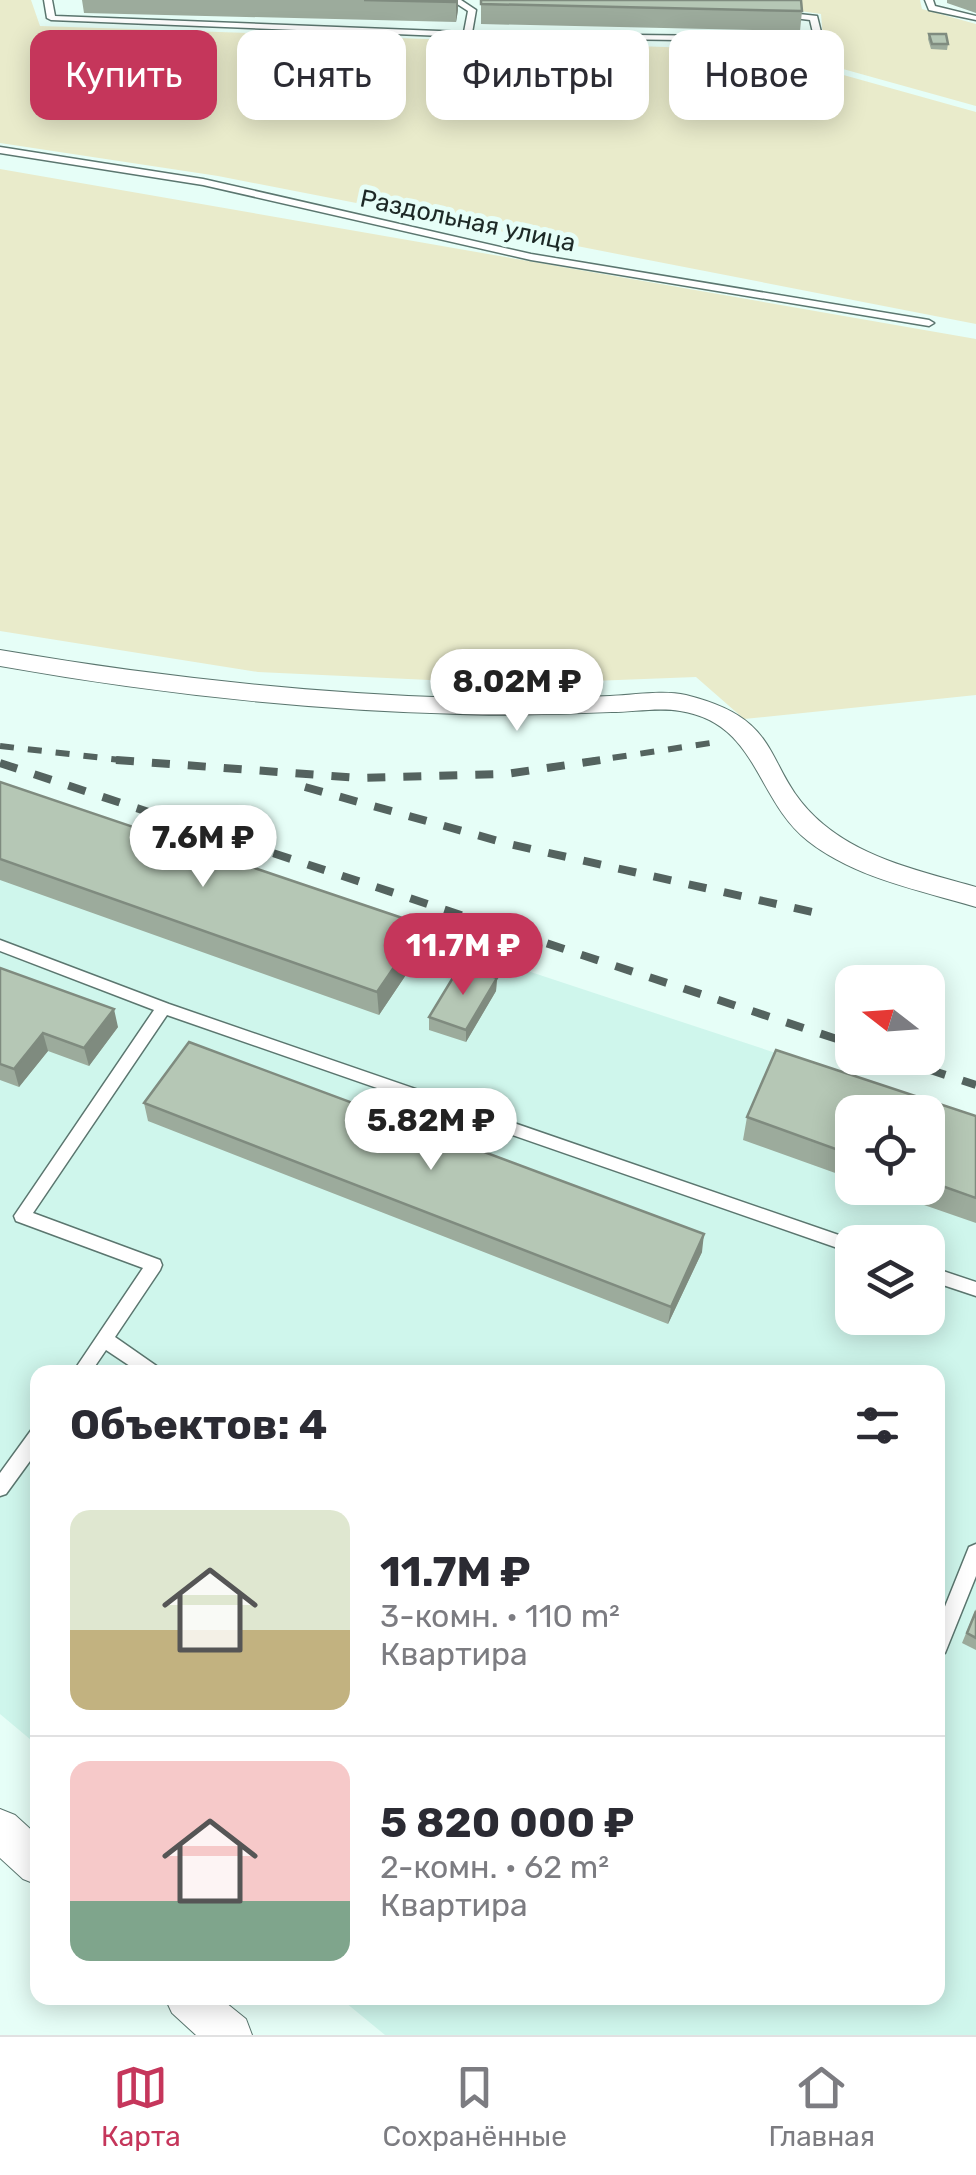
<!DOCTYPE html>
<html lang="ru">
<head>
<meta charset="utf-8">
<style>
	:root { --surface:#fff; --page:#f2f2f3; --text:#2b2b33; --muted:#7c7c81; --line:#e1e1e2; --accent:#c5365b }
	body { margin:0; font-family:Rubik,sans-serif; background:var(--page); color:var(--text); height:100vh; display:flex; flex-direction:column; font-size:38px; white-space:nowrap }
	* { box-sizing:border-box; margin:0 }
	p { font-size:32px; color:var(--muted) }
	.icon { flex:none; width:55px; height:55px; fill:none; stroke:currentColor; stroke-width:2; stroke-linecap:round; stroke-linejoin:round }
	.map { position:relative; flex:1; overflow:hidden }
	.sheet { position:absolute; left:30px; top:1365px; width:915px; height:640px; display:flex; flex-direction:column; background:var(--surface); border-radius:20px; box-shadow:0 5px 25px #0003 }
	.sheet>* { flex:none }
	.hud { position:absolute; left:30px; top:30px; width:918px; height:90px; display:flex; gap:20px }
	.needle { width:65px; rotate:287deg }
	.fabs { position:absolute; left:835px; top:965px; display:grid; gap:20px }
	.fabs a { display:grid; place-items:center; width:110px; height:110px; border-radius:20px; background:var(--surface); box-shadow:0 5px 25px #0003; font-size:50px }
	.price { position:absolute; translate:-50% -85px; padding:0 22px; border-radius:35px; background:#fff; color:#222; font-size:32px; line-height:65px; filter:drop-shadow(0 2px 5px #0008) }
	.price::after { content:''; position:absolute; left:50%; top:60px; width:30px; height:22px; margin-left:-15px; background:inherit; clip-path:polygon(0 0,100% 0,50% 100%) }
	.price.selected { background:var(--accent); color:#fff }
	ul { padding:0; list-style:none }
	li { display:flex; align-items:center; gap:30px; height:250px; padding:0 40px }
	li+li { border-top:2px solid var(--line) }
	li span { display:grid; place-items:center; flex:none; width:280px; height:200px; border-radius:20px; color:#555 }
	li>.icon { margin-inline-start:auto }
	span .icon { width:120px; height:120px; fill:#fffc; stroke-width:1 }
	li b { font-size:42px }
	h2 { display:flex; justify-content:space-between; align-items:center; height:120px; padding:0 40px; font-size:42px }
	.pill { padding:0 35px; border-radius:20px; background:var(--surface); box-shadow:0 5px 25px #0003; font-size:35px; line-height:90px }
	.pill.selected { background:var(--accent); color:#fff }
	.dock { display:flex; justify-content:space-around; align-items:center; height:140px; border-top:2px solid var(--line); background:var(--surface); font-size:28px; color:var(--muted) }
	.dock a { display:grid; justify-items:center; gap:5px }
	.dock .selected { color:var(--accent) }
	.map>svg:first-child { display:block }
	.built { fill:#cff6ec; fill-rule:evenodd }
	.green { fill:#e9ebcb }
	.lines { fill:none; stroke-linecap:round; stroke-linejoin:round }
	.service-casing { stroke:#5b766f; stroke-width:3 }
	.minor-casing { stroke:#5b766f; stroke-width:2 }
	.service { fill:#fff; fill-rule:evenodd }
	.minor { fill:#fff; fill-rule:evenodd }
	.rail-far1 { stroke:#54635f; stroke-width:6; stroke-dasharray:14 14; stroke-linecap:butt }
	.rail { stroke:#54635f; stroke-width:8; stroke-dasharray:18 18; stroke-linecap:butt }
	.wall { fill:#9cab9c }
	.shaded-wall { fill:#7f8b7f }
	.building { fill:#b5c7b5; stroke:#7f8b7f; stroke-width:2.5 }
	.labels { text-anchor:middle; stroke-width:10; stroke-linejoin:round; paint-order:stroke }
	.far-street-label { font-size:25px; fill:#1d2926; stroke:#e6fef7 }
</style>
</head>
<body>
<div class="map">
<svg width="976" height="2035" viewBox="0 0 976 2035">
	<rect width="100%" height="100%" fill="#e6fef7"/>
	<path class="built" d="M 0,797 L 976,1119 L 976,2035 L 385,2035 L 340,1998 L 938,1998 L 938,1372 L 38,1372 L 37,1745 L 0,1714 ZM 852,1112 L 928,1112 L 928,1188 L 852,1188 ZM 852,1242 L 928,1242 L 928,1318 L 852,1318 Z"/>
	<path class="green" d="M 0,0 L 31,0 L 40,26 L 754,50 L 976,112 L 976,324 L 218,176 L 0,143 Z
		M 724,0 L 920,0 L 922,9 L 976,24 L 976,106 L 825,64 L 821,14 Z
		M 0,169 L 976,339 L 976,695 L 744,719 L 696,677 L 514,684 L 258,672 L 0,631 Z"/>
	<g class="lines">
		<defs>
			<path id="service" d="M 44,0 L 52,0 L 55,16 L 464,32 L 468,11 L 451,0 L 461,0 L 476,10 L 472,33 L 814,37 L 810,20 L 778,16 L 778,12 L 781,12 L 817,16 L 823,40 L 819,42 L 468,37 L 51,20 L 47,18 Z
				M 925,0 L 933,0 L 935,6 L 976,16 L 976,20 L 929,10 Z
				M 0,147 L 203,179 L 531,254 L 929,320 L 934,323 L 929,326 L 531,260 L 203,185 L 0,153 Z
				M 0,940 L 169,1004 L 859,1242 L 852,1242 L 852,1253 L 167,1015 L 33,1213 L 160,1260 L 162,1265 L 160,1270 L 115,1337 L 158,1367 L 161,1372 L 139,1372 L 106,1350 L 91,1372 L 73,1372 L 143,1268 L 16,1221 L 14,1216 L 154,1010 L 0,951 Z
				M 928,1266 L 976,1282 L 976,1296 L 928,1280 Z
				M 38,1427 L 38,1450 L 6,1494 L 0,1496 L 0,1473 L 32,1429 Z
				M 976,1544 L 976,1576 L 945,1653 L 938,1655 L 938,1624 L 969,1547 Z"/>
			<path id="minor" d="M 0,650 C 152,676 305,693 459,698 C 510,699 560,698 610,696 C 634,695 663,690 686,695 C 791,721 759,770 823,824 C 866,860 924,872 976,887 L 976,907 C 919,890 855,878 808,841 C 755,799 758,723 680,711 C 659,707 633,712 612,712 C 561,714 511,716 460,714 C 305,710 152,693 0,666 Z
				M 0,1809 L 15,1815 L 38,1836 L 38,1885 L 23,1879 L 0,1858 Z
				M 165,1998 L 220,1998 L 246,2019 L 252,2035 L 196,2035 L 172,2013 Z"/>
		</defs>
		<use href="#service" class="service-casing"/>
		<use href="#minor" class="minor-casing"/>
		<use href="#service" class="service"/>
		<use href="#minor" class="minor"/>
		<path class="rail-far1" d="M 0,746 L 138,762
			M 585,762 L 717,742"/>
		<path class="rail" d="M 116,760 L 360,778 L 506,774 L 601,760
			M 0,763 L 852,1044
			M 305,787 L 509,844 L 821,914
			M 894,1058 L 976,1085"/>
	</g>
	<path class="wall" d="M 82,0 L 458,0 L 458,10 L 456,22 L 84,13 Z
		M 481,0 L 802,11 L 800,31 L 481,24 Z
		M 947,0 L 976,0 L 976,13 L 947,3 Z
		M 929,34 L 948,44 L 947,50 L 931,49 L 928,39 Z
		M 0,782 L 424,948 L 379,1015 L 0,880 Z
		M 0,968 L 118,1027 L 89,1066 L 48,1051 L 19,1087 L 0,1080 Z
		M 497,978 L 496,991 L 466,1042 L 429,1030 L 429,1017 Z
		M 776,1050 L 976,1116 L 976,1223 L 875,1188 L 928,1188 L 928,1112 L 852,1112 L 852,1179 L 743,1140 L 747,1117 Z
		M 144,1103 L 702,1252 L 668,1324 L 148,1121 Z
		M 976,1609 L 976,1650 L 962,1643 Z"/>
	<path class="shaded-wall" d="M 456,0 L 458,0 L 458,10 L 456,22 Z
		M 423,925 L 424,948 L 379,1015 L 377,992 Z
		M 497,978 L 496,991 L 466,1042 L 466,1030 Z
		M 114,1009 L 118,1027 L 89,1066 L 84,1048 Z
		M 43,1033 L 48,1051 L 19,1087 L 14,1069 Z
		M 704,1234 L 702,1252 L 668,1324 L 671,1307 Z"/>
	<path class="building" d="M 364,0 L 456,0 L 455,2 Z
		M 481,0 L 801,0 L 802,11 L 481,4 Z
		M 929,34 L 946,34 L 948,44 L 932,44 Z
		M 0,782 L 423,925 L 377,992 L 0,859 Z
		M 460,966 L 497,978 L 466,1030 L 429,1017 Z
		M 0,968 L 114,1009 L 84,1048 L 43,1033 L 14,1069 L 0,1064 Z
		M 189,1042 L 704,1234 L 671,1307 L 144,1103 Z
		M 776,1050 L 976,1116 L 976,1198 L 928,1181 L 928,1112 L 852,1112 L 852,1155 L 747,1117 Z
		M 976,1611 L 976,1638 L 967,1633 Z"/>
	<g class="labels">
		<g class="far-street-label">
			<text transform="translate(468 220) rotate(12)" y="9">Раздольная улица</text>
		</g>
	</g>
</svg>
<div class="fabs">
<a><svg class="needle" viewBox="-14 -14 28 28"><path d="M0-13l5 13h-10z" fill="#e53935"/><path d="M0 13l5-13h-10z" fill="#7c7c81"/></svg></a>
<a><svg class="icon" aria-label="locate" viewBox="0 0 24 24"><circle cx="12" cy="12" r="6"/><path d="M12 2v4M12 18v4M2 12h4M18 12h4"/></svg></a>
<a><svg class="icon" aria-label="layers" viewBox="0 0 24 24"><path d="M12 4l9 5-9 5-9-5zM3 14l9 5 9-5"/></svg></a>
</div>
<b class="price" style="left:517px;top:734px">8.02M ₽</b>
<b class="price" style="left:203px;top:890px">7.6M ₽</b>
<b class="price selected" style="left:463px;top:998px">11.7M ₽</b>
<b class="price" style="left:431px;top:1173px">5.82M ₽</b>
<div class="hud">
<a class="pill selected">Купить</a>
<a class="pill">Снять</a>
<a class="pill">Фильтры</a>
<a class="pill">Новое</a>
</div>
<section class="sheet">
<h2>Объектов: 4<svg class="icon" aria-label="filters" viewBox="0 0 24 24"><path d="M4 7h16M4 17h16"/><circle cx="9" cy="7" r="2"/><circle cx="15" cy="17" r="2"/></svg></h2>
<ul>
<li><span style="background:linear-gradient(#dfe7d0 60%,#c2b280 0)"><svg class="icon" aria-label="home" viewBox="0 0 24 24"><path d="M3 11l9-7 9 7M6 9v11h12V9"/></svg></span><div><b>11.7M ₽</b><p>3-комн. · 110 m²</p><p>Квартира</p></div></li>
<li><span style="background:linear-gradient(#f6c9c9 70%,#7fa58c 0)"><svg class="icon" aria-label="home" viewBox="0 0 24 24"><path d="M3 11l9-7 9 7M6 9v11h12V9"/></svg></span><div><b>5 820 000 ₽</b><p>2-комн. · 62 m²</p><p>Квартира</p></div></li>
</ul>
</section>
</div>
<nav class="dock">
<a class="selected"><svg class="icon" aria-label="map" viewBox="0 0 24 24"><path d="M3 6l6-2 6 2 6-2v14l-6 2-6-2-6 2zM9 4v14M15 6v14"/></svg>Карта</a>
<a><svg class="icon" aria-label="saved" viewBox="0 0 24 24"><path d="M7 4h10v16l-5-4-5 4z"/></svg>Сохранённые</a>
<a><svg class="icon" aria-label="home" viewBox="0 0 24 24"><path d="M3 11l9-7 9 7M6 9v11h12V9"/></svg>Главная</a>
</nav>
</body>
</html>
